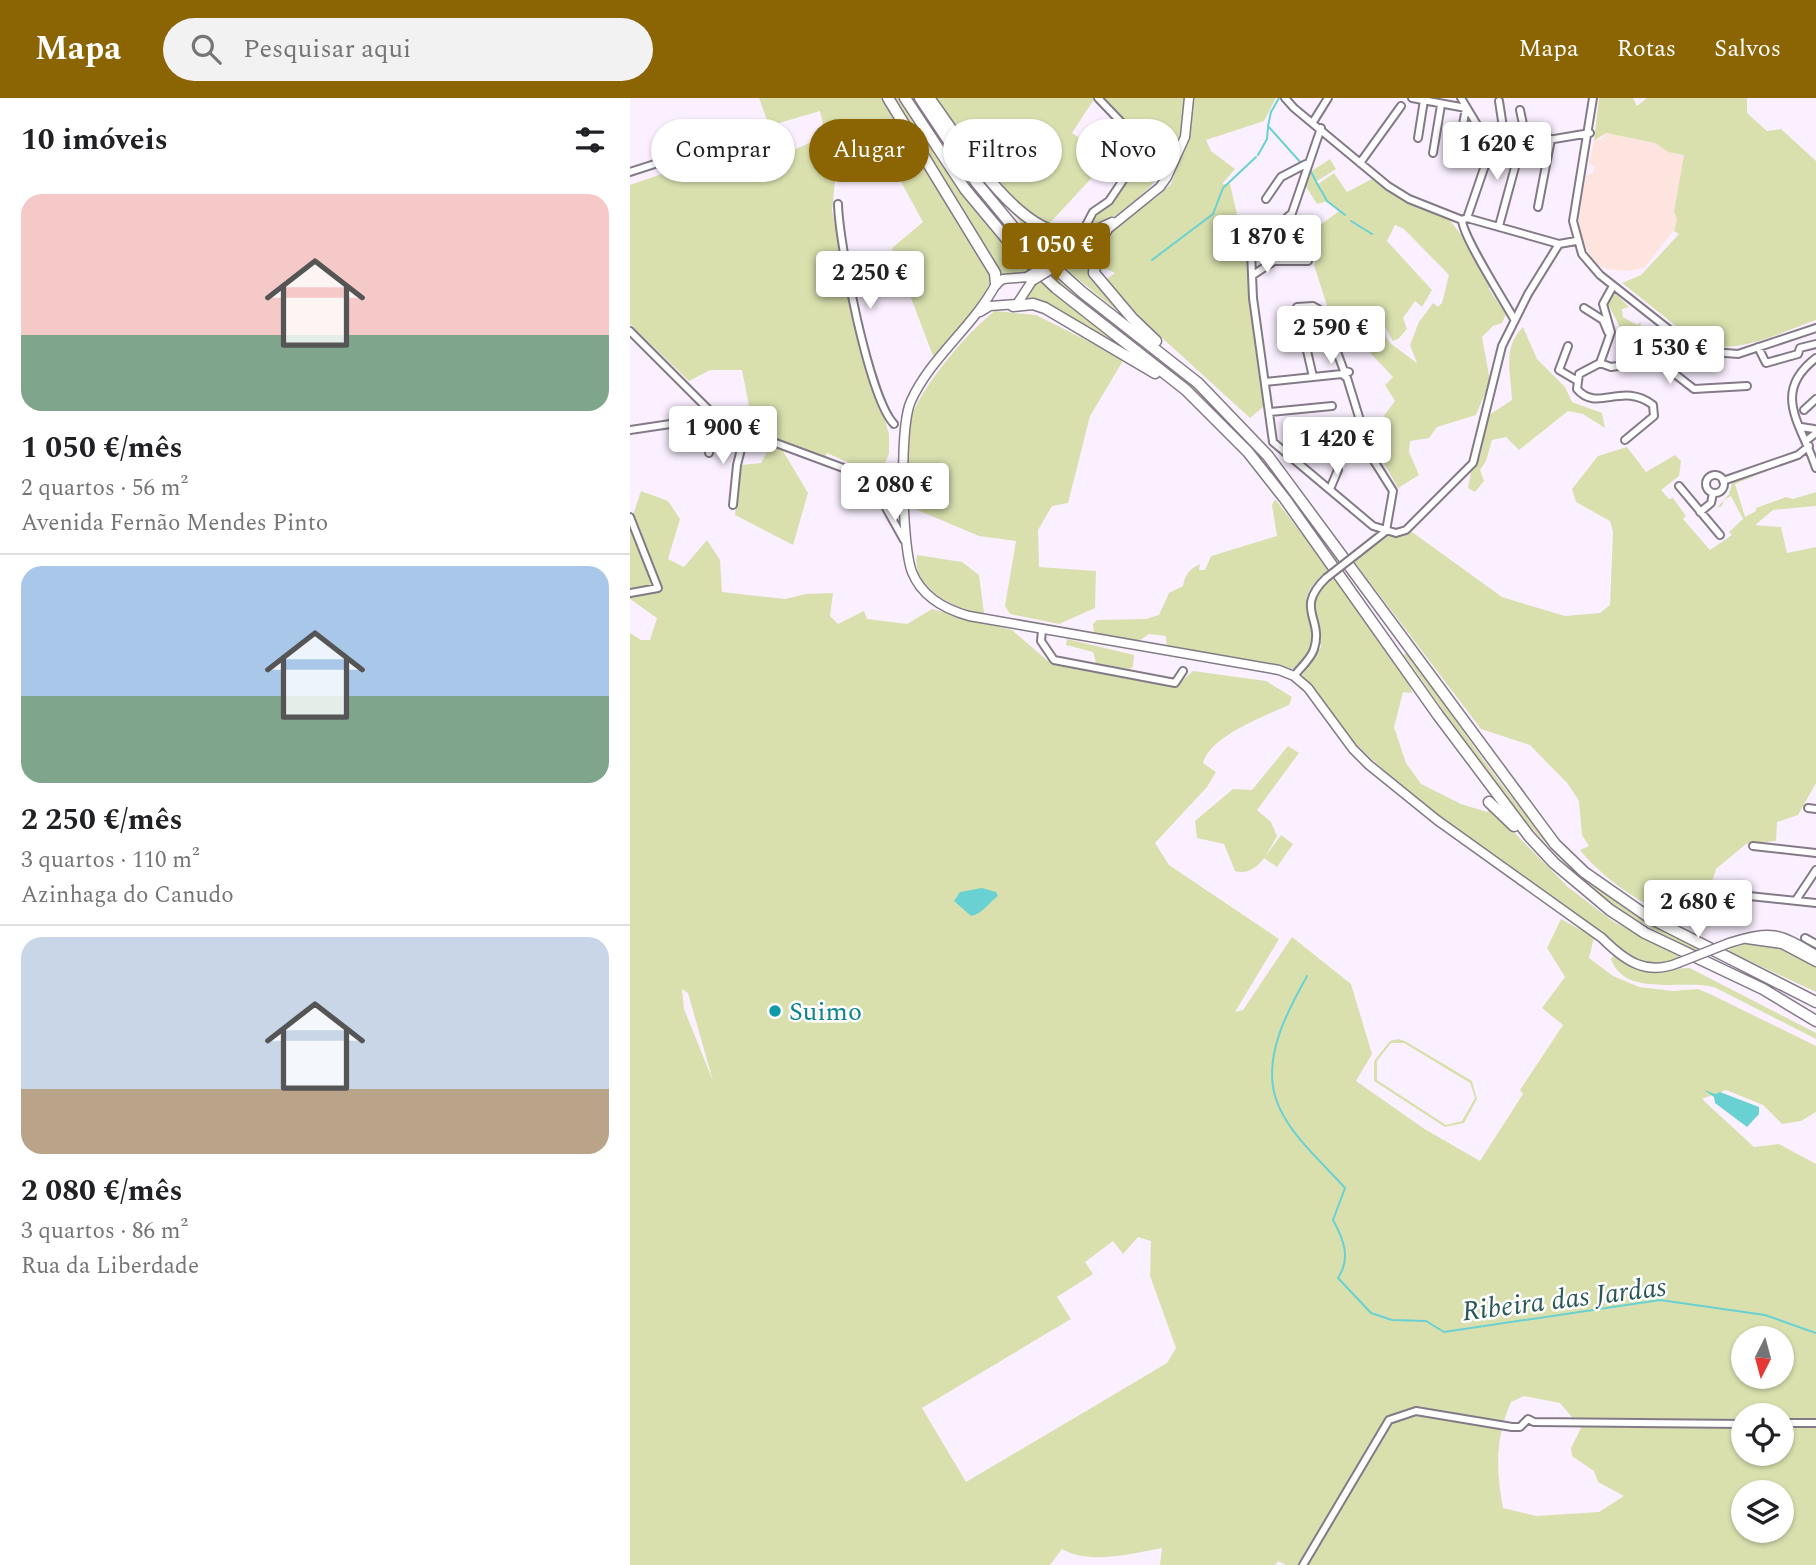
<!DOCTYPE html>
<html lang="pt">
<head>
<meta charset="utf-8">
<style>
	:root { --surface:#fff; --page:#f2f2f2; --text:#202124; --muted:#757577; --line:#e0e0e0; --accent:#8b6404 }
	body { margin:0; font-family:Spectral,serif; background:var(--page); color:var(--text); height:100vh; display:flex; flex-direction:column; font-size:26px; white-space:nowrap }
	* { box-sizing:border-box; margin:0 }
	p { font-size:23px; color:var(--muted) }
	.icon { flex:none; width:38px; height:38px; fill:none; stroke:currentColor; stroke-width:2; stroke-linecap:round; stroke-linejoin:round }
	.map { position:relative; flex:1; overflow:hidden }
	.drawer { display:flex; flex-direction:column; background:var(--surface); width:630px }
	.drawer>* { flex:none }
	.top-card { position:absolute; left:21px; top:21px; width:665px; height:63px; display:flex; gap:14px }
	.needle { width:46px; rotate:186deg }
	.tools { position:absolute; left:1101px; top:1228px; display:grid; gap:14px }
	.tools a { display:grid; place-items:center; width:63px; height:63px; border-radius:50%; background:var(--surface); box-shadow:0 2px 5px #0004; font-size:35px }
	.price { position:absolute; translate:-50% -60px; padding:0 16px; border-radius:7px; background:#fff; color:#222; font-size:23px; line-height:46px; filter:drop-shadow(0 2px 4px #0008) }
	.price::after { content:''; position:absolute; left:50%; top:42px; width:21px; height:16px; margin-left:-10px; background:inherit; clip-path:polygon(0 0,100% 0,50% 100%) }
	.price.current { background:var(--accent); color:#fff }
	ul { padding:0; list-style:none }
	li { display:grid; align-content:center; gap:14px; height:371px; padding:0 21px }
	li+li { border-top:2px solid var(--line) }
	li span { display:grid; place-items:center; height:217px; border-radius:21px; color:#555 }
	li>.icon { margin-inline-start:auto }
	span .icon { width:126px; height:126px; fill:#fffc; stroke-width:1 }
	li b { font-size:30px }
	h2 { display:flex; justify-content:space-between; align-items:center; height:84px; padding:0 21px; font-size:30px }
	.chip { padding:0 24px; border-radius:32px; background:var(--surface); box-shadow:0 2px 5px #0004; font-size:24px; line-height:63px }
	.chip.current { background:var(--accent); color:#fff }
	header { display:flex; align-items:center; gap:42px; box-sizing:border-box; height:98px; padding:0 35px; background:var(--accent); color:#fff }
	header strong { font-size:33px }
	nav { display:flex; gap:38px; margin-inline-start:auto; font-size:24px }
	.search { width:490px; height:63px; background:var(--page); display:flex; align-items:center; gap:18px; box-sizing:border-box; padding:0 24px; border-radius:38px; color:var(--muted); font-size:26px }
	main { display:flex; flex:1; min-height:0 }
	.map>svg:first-child { display:block }
	.education { fill:#fee4de }
	.green { fill:#d9e0ae; fill-rule:evenodd }
	.water { fill:#6ad1d3 }
	.lines { fill:none; stroke-linecap:round; stroke-linejoin:round }
	.stream { stroke:#6ad1d3; stroke-width:2 }
	.minor-casing { stroke:#847a87; stroke-width:10 }
	.major-casing { stroke:#847a87; stroke-width:11 }
	.highway-casing { stroke:#847a87; stroke-width:13 }
	.minor { stroke:#fff; stroke-width:6 }
	.major { stroke:#fff; stroke-width:8 }
	.highway { stroke:#fff; stroke-width:10 }
	.minor-bridge-casing { stroke:#847a87; stroke-width:10; stroke-linecap:butt }
	.major-bridge-casing { stroke:#847a87; stroke-width:11; stroke-linecap:butt }
	.minor-bridge { stroke:#fff; stroke-width:6 }
	.major-bridge { stroke:#fff; stroke-width:8 }
	.culture-dot { fill:#0f9aa8; stroke:#fff; stroke-width:2.5 }
	.labels { text-anchor:middle; stroke-width:5; stroke-linejoin:round; paint-order:stroke }
	.culture-label { font-size:26px; fill:#0d838f; stroke:#fff; text-anchor:start }
	.water-label { font-size:28px; font-style:italic; fill:#295758; stroke:#fff }
</style>
</head>
<body>
<header>
<strong>Mapa</strong>
<div class="search"><svg class="icon" aria-label="search" viewBox="0 0 24 24"><circle cx="10" cy="10" r="6"/><path d="M15 15l6 6"/></svg>Pesquisar aqui</div>
<nav><a>Mapa</a><a>Rotas</a><a>Salvos</a></nav>
</header>
<main>
<section class="drawer">
<h2>10 imóveis<svg class="icon" aria-label="filters" viewBox="0 0 24 24"><path d="M4 7h16M4 17h16"/><circle cx="9" cy="7" r="2"/><circle cx="15" cy="17" r="2"/></svg></h2>
<ul>
<li><span style="background:linear-gradient(#f6c9c9 65%,#7fa58c 0)"><svg class="icon" aria-label="home" viewBox="0 0 24 24"><path d="M3 11l9-7 9 7M6 9v11h12V9"/></svg></span><div><b>1 050 €/mês</b><p>2 quartos · 56 m²</p><p>Avenida Fernão Mendes Pinto</p></div></li>
<li><span style="background:linear-gradient(#a9c7e8 60%,#7fa58c 0)"><svg class="icon" aria-label="home" viewBox="0 0 24 24"><path d="M3 11l9-7 9 7M6 9v11h12V9"/></svg></span><div><b>2 250 €/mês</b><p>3 quartos · 110 m²</p><p>Azinhaga do Canudo</p></div></li>
<li><span style="background:linear-gradient(#c9d6e8 70%,#b9a48a 0)"><svg class="icon" aria-label="home" viewBox="0 0 24 24"><path d="M3 11l9-7 9 7M6 9v11h12V9"/></svg></span><div><b>2 080 €/mês</b><p>3 quartos · 86 m²</p><p>Rua da Liberdade</p></div></li>
</ul>
</section>
<div class="map">
<svg width="1186" height="1467" viewBox="0 0 1186 1467">
	<rect width="100%" height="100%" fill="#fbf0ff"/>
	<path class="education" d="M 976,35 L 1025,45 L 1038,54 L 1054,57 L 1044,114 L 1047,121 L 1044,132 L 1014,170 L 997,173 L 975,171 L 963,163 L 951,140 L 948,117 L 956,78 L 963,75 L 964,69 L 959,65 L 964,43 L 971,41 Z"/>
	<path class="green" d="M 129,0 L 251,0 L 362,177 L 356,195 L 305,263 L 262,150 L 293,124 L 246,38 L 207,61 L 202,113 L 231,240 L 259,336 L 259,356 L 255,365 L 232,371 L 197,355 L 195,360 L 130,335 L 121,318 L 112,272 L 80,272 L 59,283 L 0,226 L 0,87 L 52,69 L 71,71 L 98,57 L 113,62 L 119,70 C 142,59 176,50 195,35 L 190,13 L 139,28 Z
		M 262,0 L 268,0 L 346,113 L 398,172 L 394,176 L 369,176 Z
		M 281,0 L 287,0 L 412,164 L 408,166 L 365,121 Z
		M 305,0 L 465,0 L 442,35 L 480,60 L 419,126 L 387,105 Z
		M 472,0 L 556,0 C 553,49 538,77 499,107 C 488,116 476,125 461,127 L 466,116 L 481,106 L 519,52 Z
		M 563,0 L 646,0 L 634,23 L 576,42 L 581,53 L 605,71 L 592,86 L 600,86 L 617,159 L 634,308 L 620,320 L 519,228 L 475,182 L 485,175 L 473,169 L 468,172 L 467,164 L 475,144 L 489,125 L 526,100 L 541,86 L 561,32 Z
		M 969,0 L 1003,0 L 1007,8 L 1017,0 L 1117,0 L 1117,15 L 1137,33 L 1151,31 L 1186,63 L 1186,222 C 1148,235 1105,260 1065,243 L 992,185 L 1011,177 L 1049,136 L 1044,133 L 1047,121 L 1044,114 L 1054,57 L 1038,54 L 1025,45 L 976,35 L 964,43 Z
		M 326,41 L 371,98 L 437,138 L 433,151 L 421,158 L 373,105 Z
		M 700,61 L 706,71 L 687,83 L 683,78 L 688,86 L 704,75 L 717,94 L 742,81 L 782,105 L 818,120 L 844,153 L 861,184 L 859,191 L 876,216 L 872,225 L 863,228 L 852,239 L 860,283 L 846,317 L 807,329 L 799,340 L 780,343 L 779,354 L 789,377 L 768,390 L 747,353 L 741,335 L 765,303 L 755,287 L 763,279 L 732,246 L 726,214 L 742,218 L 760,245 L 787,265 L 780,247 L 789,224 L 803,205 L 808,209 L 812,205 L 819,177 L 774,131 L 765,127 L 757,143 L 802,192 L 792,209 L 785,203 L 773,220 L 777,231 L 768,241 L 763,243 L 748,216 L 740,208 L 721,210 L 708,220 L 700,217 L 684,167 L 691,148 L 680,143 L 681,134 L 709,113 L 698,103 L 687,106 L 673,84 L 677,70 L 680,74 Z
		M 445,162 L 460,164 L 460,173 L 496,220 L 432,168 Z
		M 422,175 L 564,286 L 617,338 L 711,461 L 707,465 C 672,416 639,364 596,322 C 542,268 478,224 418,178 Z
		M 410,183 L 494,249 L 496,252 L 410,205 L 396,203 L 398,193 Z
		M 986,196 L 999,209 L 992,211 L 993,219 L 1007,227 L 1011,224 L 1007,251 L 1003,249 L 994,253 L 992,233 L 978,206 L 982,198 Z
		M 365,213 L 406,217 L 494,261 L 460,318 L 438,405 L 422,408 L 408,432 L 409,469 L 466,473 L 465,510 L 429,526 L 380,516 L 375,508 L 386,443 L 349,438 L 285,411 C 282,383 274,352 280,324 C 288,292 339,232 365,213 Z
		M 893,229 L 907,261 L 935,289 L 942,304 L 972,315 L 975,330 L 953,316 L 938,313 L 889,352 L 876,339 L 862,342 L 856,363 L 850,372 L 854,383 L 845,394 L 838,390 L 841,374 L 850,358 L 859,317 L 882,302 C 881,276 872,249 893,229 Z
		M 141,347 L 153,353 L 178,395 L 163,447 L 105,417 L 111,367 L 131,365 Z
		M 997,349 L 1016,374 L 1045,357 L 1051,363 L 1049,378 L 1031,392 L 1039,401 L 1043,400 L 1056,418 L 1053,421 L 1080,452 L 1102,437 L 1099,434 L 1113,421 L 1101,398 L 1094,402 L 1092,408 L 1087,410 L 1099,396 L 1102,385 L 1152,367 L 1105,386 L 1115,419 L 1126,413 L 1126,410 L 1156,399 L 1163,401 L 1186,394 L 1186,408 L 1143,412 L 1125,427 L 1151,429 L 1157,455 L 1186,449 L 1186,685 L 1168,717 L 1147,724 L 1146,743 L 1116,746 L 1086,771 L 1082,784 L 1050,785 L 1043,819 L 1039,820 C 1007,801 974,782 950,752 L 959,748 L 952,737 L 949,703 L 938,686 L 900,647 L 851,631 L 723,462 L 756,438 L 782,434 L 872,499 L 935,518 L 970,515 L 980,507 L 983,434 L 980,423 L 946,404 L 942,391 L 968,358 Z
		M 11,393 L 38,403 L 50,421 L 38,461 L 54,469 L 77,442 L 90,462 L 92,494 L 155,501 L 176,496 L 203,495 L 200,518 L 208,526 L 234,513 L 237,521 L 277,526 L 302,511 L 382,532 L 418,563 L 547,587 L 563,573 L 636,583 L 662,599 L 659,607 C 635,618 580,638 573,665 L 586,674 L 577,689 L 525,745 L 539,767 L 649,841 L 605,914 L 613,912 L 662,839 L 721,886 L 742,956 L 726,983 L 793,1030 L 850,1063 L 893,996 L 890,992 L 933,927 L 912,910 L 935,879 L 917,850 L 931,821 L 964,839 L 959,860 L 983,878 L 1009,889 L 1043,893 L 1068,891 L 1080,896 L 1186,948 L 1186,1014 L 1171,1023 L 1152,1026 L 1133,1007 L 1096,992 L 1072,1001 L 1124,1049 L 1149,1046 L 1186,1066 L 1186,1467 L 656,1467 L 648,1463 L 645,1467 L 530,1467 L 532,1450 C 501,1456 459,1467 432,1451 L 420,1467 L 0,1467 L 0,535 L 11,542 L 20,542 L 27,520 L 0,501 L 0,426 ZM 52,891 L 58,895 L 83,983 L 54,911 ZM 508,1139 L 521,1143 L 520,1178 L 546,1250 L 537,1265 L 336,1384 L 292,1310 L 441,1221 L 427,1199 L 463,1176 L 455,1164 L 483,1143 L 493,1156 ZM 1113,1241 L 1152,1241 L 1152,1279 L 1113,1279 ZM 894,1298 L 930,1305 L 951,1330 L 941,1350 L 942,1358 L 964,1373 L 968,1384 L 994,1398 L 969,1414 L 906,1418 L 873,1410 C 866,1372 865,1340 881,1304 ZM 1113,1318 L 1152,1318 L 1152,1356 L 1113,1356 ZM 1113,1395 L 1152,1395 L 1152,1433 L 1113,1433 Z
		M 645,401 L 699,471 C 658,505 686,510 681,549 L 666,570 L 661,571 L 603,559 L 537,550 L 536,538 L 519,536 L 506,545 L 464,539 L 463,526 L 467,522 L 516,521 L 529,517 L 539,495 L 553,488 C 555,477 559,471 570,466 L 569,472 L 575,472 L 581,458 L 647,438 L 642,407 Z
		M 287,457 L 332,464 L 349,477 L 354,515 C 328,514 280,489 287,457 Z
		M 704,478 L 780,588 L 782,595 L 773,594 L 764,629 L 776,665 L 791,686 L 831,706 L 857,714 L 859,709 L 938,789 L 984,824 L 1050,859 L 1047,862 L 1020,866 L 1003,860 L 772,690 L 724,644 L 672,577 L 691,549 L 683,500 Z
		M 437,541 L 504,557 L 503,569 L 499,571 L 466,565 L 463,554 L 436,547 Z
		M 777,554 C 832,628 888,722 958,781 C 993,810 1031,831 1071,852 L 1067,854 C 1027,834 987,813 954,783 C 882,720 830,634 774,557 Z
		M 658,648 L 669,655 L 627,712 L 641,724 L 647,738 L 635,759 L 651,737 L 663,746 L 647,769 L 634,760 C 628,769 617,777 605,773 L 594,746 L 567,740 L 565,723 L 603,691 L 622,692 Z
		M 1126,844 L 1162,855 L 1186,868 L 1186,894 L 1098,853 L 1105,847 Z
		M 985,856 L 1013,872 L 1060,870 L 1186,935 L 1186,941 L 1086,890 C 1056,880 995,901 981,861 Z
		M 768,941 L 775,943 L 842,983 L 847,1001 L 834,1025 L 815,1029 L 744,983 L 744,963 L 760,943 ZM 761,945 L 774,945 L 840,985 L 845,1000 L 832,1023 L 816,1027 L 747,982 L 747,963 Z"/>
	<path class="water" d="M 352,790 L 366,794 L 368,798 C 360,803 353,816 341,818 L 324,803 L 330,794 Z
		M 1074,992 L 1085,996 L 1090,994 L 1129,1009 L 1129,1016 L 1117,1029 L 1085,1005 L 1084,999 Z"/>
	<g class="lines">
		<path class="stream" d="M 649,0 L 641,14 L 638,28 L 672,66
			M 628,57 L 637,41 L 638,29
			M 679,70 L 690,91
			M 691,92 L 697,103 L 715,117
			M 721,123 L 742,136
			M 522,162 L 583,116 L 593,90 L 626,59
			M 677,878 C 658,912 632,959 646,1001 C 657,1035 692,1064 715,1090 L 703,1122 C 714,1142 721,1160 708,1180 L 741,1215 L 762,1222 L 796,1223 L 814,1234 L 1030,1202 L 1135,1217 L 1186,1235"/>
		<defs>
			<path id="minor" d="M 655,0 L 664,10 L 758,88 L 779,101 L 832,122 L 837,120 L 929,146 L 946,143
				M 782,0 L 836,10 L 830,43 L 832,46 L 876,49 L 960,35
				M 831,0 L 861,50
				M 963,0 L 943,123 L 952,156 L 970,177 L 1051,241 L 1071,253 L 1108,256 L 1186,230
				M 869,3 L 876,49
				M 890,12 L 897,45
				M 683,24 L 698,0
				M 691,30 L 662,115 L 621,153 L 623,200 L 643,344 L 743,428 L 766,435 L 776,432 L 843,365 L 872,248 L 898,196 L 929,146
				M 788,40 L 794,2
				M 803,55 L 811,7
				M 730,65 L 771,8
				M 0,74 L 31,64
				M 636,101 L 651,79 L 676,66
				M 208,106 C 209,146 239,300 264,326
				M 908,109 L 921,41
				M 837,120 L 861,50
				M 832,122 C 833,139 873,201 884,221
				M 869,128 L 891,47
				M 453,133 L 463,114 L 479,103 L 512,54 L 512,46 L 468,0
				M 623,177 L 644,163 L 678,163
				M 954,210 L 973,222 L 978,234
				M 0,233 L 92,325 L 224,374 L 246,392 L 274,442
				M 938,248 L 929,272 L 946,282
				M 1128,249 L 1136,265 L 1168,256 L 1170,250 L 1186,246
				M 1186,260 C 1140,295 1172,327 1186,370
				M 970,265 L 949,276 L 947,291 C 967,315 992,283 1023,307 L 1024,318 L 995,342
				M 970,265 L 981,269 L 1027,262 L 1064,291 L 1117,288
				M 970,265 L 981,234 L 973,206 L 983,188
				M 719,274 L 715,273 L 712,276 L 717,280 L 741,358 L 763,393 L 756,433
				M 683,279 L 667,209 L 683,208 L 692,213 L 714,273
				M 635,284 L 712,276
				M 1174,312 L 1186,301
				M 640,314 L 702,308
				M 1171,329 L 1184,331
				M 0,332 L 47,325 L 67,326 L 81,317
				M 699,338 L 708,372 L 700,391
				M 1177,342 L 1186,335
				M 79,355 L 87,322
				M1076 386a9 9 0 1 1 18 0a9 9 0 1 1-18 0Z
				M 1093,383 L 1168,357 L 1179,348
				M 1049,388 L 1090,437
				M 249,394 L 276,407
				M 103,407 L 107,367 L 115,335
				M 1070,414 L 1081,405 L 1083,395
				M 0,419 L 28,490 L 0,495
				M 728,455 L 756,433
				M 412,532 L 411,543 L 424,562 L 545,585 L 553,573
				M 664,578 C 670,570 681,561 684,551 C 694,520 664,511 696,480
				M 1178,710 L 1186,711
				M 1123,748 L 1186,755
				M1054.5 791a3.5 3.5 0 1 1 7 0a3.5 3.5 0 1 1-7 0Z
				M 1062,792 L 1186,805
				M 1166,802 L 1186,772
				M 1175,840 L 1186,846
				M 1152,1325 L 1186,1325
				M 673,1467 L 759,1322 L 786,1313 L 882,1329 L 890,1329 L 898,1321 L 904,1324 L 1113,1326"/>
			<path id="major" d="M 431,158 L 448,134 L 465,132 L 482,124
				M 435,163 L 463,159 L 478,131 L 530,89 L 537,79 L 555,39 L 559,0
				M 397,179 L 373,181 L 366,186 C 343,229 300,260 281,303 C 269,328 272,449 282,474 C 292,499 314,511 339,518 L 649,572 L 664,578 L 678,590 L 723,651 L 739,667 L 807,722 L 972,840 C 995,863 1016,878 1048,865
				M 350,214 L 360,208 L 387,206 L 402,183
				M 1117,841 L 1152,846 L 1186,864
				M 1099,845 C 1142,832 1148,834 1186,857"/>
			<path id="highway" d="M 258,0 L 365,175 L 366,186
				M 275,0 L 335,91 L 385,151 L 426,190 L 556,292 L 618,354 L 655,401 L 808,617 L 899,738 L 924,765 L 980,812 L 1015,835 L 1133,891 L 1186,923
				M 290,0 L 346,84 L 395,143 L 452,194 L 568,285 L 638,358 L 925,746 L 954,774 L 1020,820 L 1186,904
				M 299,0 C 328,38 393,149 448,134
				M 466,155 L 464,175 L 502,220 L 526,243
				M 383,208 L 403,206 L 415,210 L 525,275
				M 859,704 L 884,728"/>
		</defs>
		<use href="#minor" class="minor-casing"/>
		<use href="#major" class="major-casing"/>
		<use href="#highway" class="highway-casing"/>
		<use href="#minor" class="minor"/>
		<use href="#major" class="major"/>
		<use href="#highway" class="highway"/>
		<defs>
			<path id="minor-bridge" d="M 696,480 L 728,455"/>
			<path id="major-bridge" d="M 397,179 L 431,158
				M 402,183 L 435,163
				M 1048,865 L 1099,845"/>
		</defs>
		<use href="#minor-bridge" class="minor-bridge-casing"/>
		<use href="#major-bridge" class="major-bridge-casing"/>
		<use href="#minor-bridge" class="minor-bridge"/>
		<use href="#major-bridge" class="major-bridge"/>
	</g>
	<circle class="culture-dot" cx="145" cy="913" r="7"/>
	<g class="labels">
		<g class="culture-label">
			<text x="159" y="922">Suimo</text>
		</g>
		<g class="water-label">
			<text transform="translate(934 1200) rotate(-7)" y="10">Ribeira das Jardas</text>
		</g>
	</g>
</svg>
<div class="tools">
<a><svg class="needle" viewBox="-14 -14 28 28"><path d="M0-13l5 13h-10z" fill="#e53935"/><path d="M0 13l5-13h-10z" fill="#757577"/></svg></a>
<a><svg class="icon" aria-label="locate" viewBox="0 0 24 24"><circle cx="12" cy="12" r="6"/><path d="M12 2v4M12 18v4M2 12h4M18 12h4"/></svg></a>
<a><svg class="icon" aria-label="layers" viewBox="0 0 24 24"><path d="M12 4l9 5-9 5-9-5zM3 14l9 5 9-5"/></svg></a>
</div>
<b class="price" style="left:867px;top:84px">1 620 €</b>
<b class="price" style="left:637px;top:177px">1 870 €</b>
<b class="price current" style="left:426px;top:185px">1 050 €</b>
<b class="price" style="left:240px;top:213px">2 250 €</b>
<b class="price" style="left:701px;top:268px">2 590 €</b>
<b class="price" style="left:1040px;top:288px">1 530 €</b>
<b class="price" style="left:93px;top:368px">1 900 €</b>
<b class="price" style="left:707px;top:379px">1 420 €</b>
<b class="price" style="left:265px;top:425px">2 080 €</b>
<b class="price" style="left:1068px;top:842px">2 680 €</b>
<div class="top-card">
<a class="chip">Comprar</a>
<a class="chip current">Alugar</a>
<a class="chip">Filtros</a>
<a class="chip">Novo</a>
</div>
</div>
</main>
</body>
</html>
